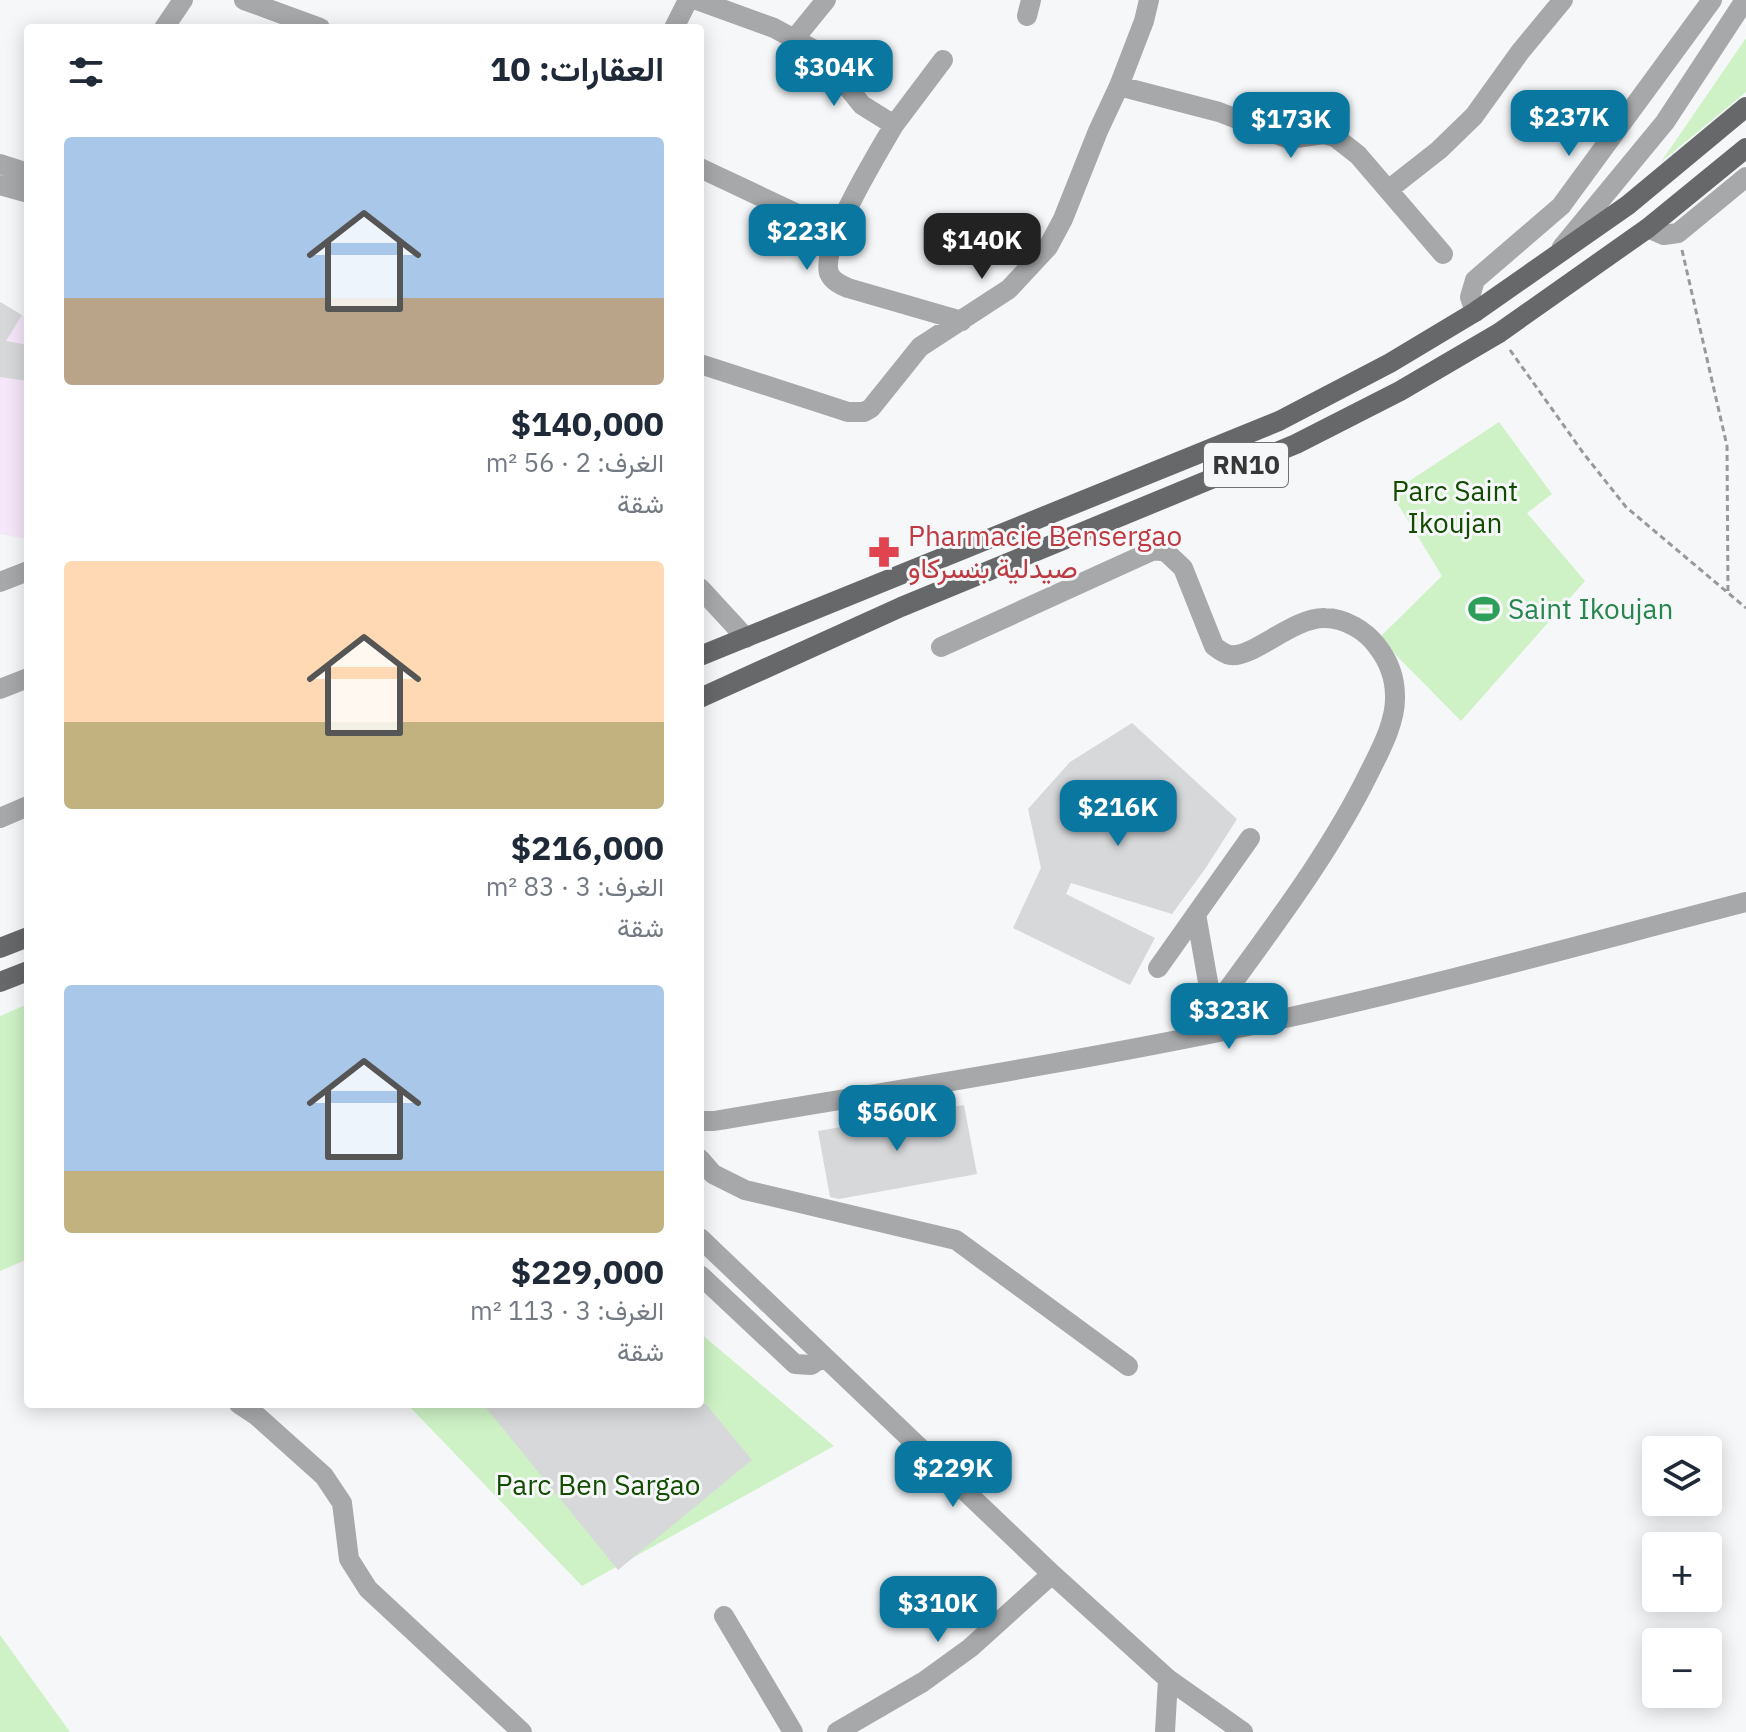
<!DOCTYPE html>
<html lang="ar">
<head>
<meta charset="utf-8">
<style>
	:root { --surface:#fff; --page:#f6f6f7; --text:#1f2937; --muted:#747a83; --accent:#0a77a1 }
	body { margin:0; font-family:"IBM Plex Sans",Vazirmatn,sans-serif; background:var(--page); color:var(--text); direction:rtl; height:100vh; display:flex; flex-direction:column; font-size:30px; white-space:nowrap }
	* { box-sizing:border-box; margin:0 }
	p { font-size:26px; color:var(--muted) }
	.icon { flex:none; width:44px; height:44px; fill:none; stroke:currentColor; stroke-width:2; stroke-linecap:round; stroke-linejoin:round }
	.map { position:relative; flex:1; overflow:hidden; direction:ltr }
	.panel { position:absolute; left:24px; top:24px; width:680px; height:1384px; display:flex; flex-direction:column; background:var(--surface); border-radius:8px; box-shadow:0 4px 20px #0003; direction:rtl }
	.panel>* { flex:none }
	.tools { position:absolute; left:1642px; top:1436px; display:grid; gap:16px }
	.tools a { display:grid; place-items:center; width:80px; height:80px; border-radius:8px; background:var(--surface); box-shadow:0 4px 20px #0003; font-size:40px }
	.price { position:absolute; translate:-50% -68px; padding:0 18px; border-radius:16px; background:var(--accent); color:#fff; font-size:26px; line-height:52px; filter:drop-shadow(0 2px 4px #0008) }
	.price::after { content:''; position:absolute; left:50%; top:48px; width:24px; height:18px; margin-left:-12px; background:inherit; clip-path:polygon(0 0,100% 0,50% 100%) }
	.price.selected { background:#222; color:#fff }
	ul { padding:0; list-style:none }
	li { display:grid; align-content:center; gap:16px; height:424px; padding:0 40px }
	li span { display:grid; place-items:center; height:248px; border-radius:8px; color:#555 }
	li>.icon { margin-inline-start:auto }
	span .icon { width:144px; height:144px; fill:#fffc; stroke-width:1 }
	li b { font-size:34px }
	h2 { display:flex; justify-content:space-between; align-items:center; height:96px; padding:0 40px; font-size:34px }
	.map>svg:first-child { display:block }
	.education { fill:#f6e7fa }
	.green { fill:#cef2c6 }
	.building { fill:#d7d8da }
	.lines { fill:none; stroke-linecap:round; stroke-linejoin:round }
	.path { stroke:#98999a; stroke-width:3; stroke-dasharray:6 4; stroke-linecap:butt }
	.minor { stroke:#a7a8a9; stroke-width:20 }
	.major { stroke:#666869; stroke-width:20 }
	.labels { text-anchor:middle; stroke-width:6; stroke-linejoin:round; paint-order:stroke }
	.shield { fill:#f5f7f9; stroke:#6f7171; stroke-width:2 }
	.shield-label { font-size:26px; font-weight:bold; fill:#363737 }
	.park-label { font-size:28px; fill:#134b00; stroke:#f5f7f9 }
	.health-label { font-size:28px; fill:#be3a42; stroke:#f5f7f9; text-anchor:start }
	.leisure-label { font-size:28px; fill:#27864d; stroke:#f5f7f9; text-anchor:start }
</style>
</head>
<body>
<div class="map">
<svg width="1746" height="1732" viewBox="0 0 1746 1732">
	<rect width="100%" height="100%" fill="#f5f7f9"/>
	<path class="education" d="M 0,302 L 28,319 L 28,539 L 0,534 Z"/>
	<path class="green" d="M 1746,38 L 1746,92 L 1661,162 Z
		M 1499,422 L 1552,494 L 1527,513 L 1585,581 L 1461,721 L 1379,638 L 1442,576 L 1391,493 Z
		M 28,1004 L 28,1186 L 26,1187 L 28,1191 L 28,1259 L 0,1271 L 0,1016 Z
		M 700,1333 L 834,1446 L 582,1586 L 407,1404 L 700,1404 Z
		M 0,1635 L 70,1732 L 0,1732 Z"/>
	<path class="building" d="M 0,302 L 22,315 L 6,341 L 28,345 L 28,381 L 0,377 Z
		M 1132,723 L 1237,819 L 1205,869 L 1172,914 L 1071,883 L 1066,894 L 1155,938 L 1130,985 L 1013,928 L 1041,868 L 1028,809 L 1070,762 Z
		M 964,1105 L 977,1174 L 839,1199 L 830,1197 L 818,1131 Z
		M 483,1404 L 706,1404 L 752,1460 L 618,1570 Z"/>
	<g class="lines">
		<path class="path" d="M 1682,250 L 1727,446 L 1728,593
			M 1510,350 L 1584,454 L 1626,507 L 1746,608"/>
		<path class="minor" d="M 244,0 L 320,28
			M 697,0 L 774,28 L 811,48 L 828,63 L 862,105 L 894,125 L 943,60
			M 1027,16 L 1031,0
			M 164,28 L 183,0
			M 674,28 L 688,0
			M 795,38 L 826,0
			M 1119,86 L 1219,112 L 1289,139 L 1324,134 L 1335,137 L 1358,155 L 1443,254
			M 894,125 C 879,151 820,246 829,273 C 832,281 841,285 848,288 L 962,321
			M 0,164 L 28,173
			M 700,168 L 838,233
			M 0,185 L 28,193
			M 1388,190 L 1439,150 L 1474,116 L 1520,52 L 1563,0
			M 1648,228 L 1664,235 L 1678,233 L 1746,177
			M 1562,247 L 1665,122 L 1745,0
			M 1475,312 L 1470,297 L 1475,280 L 1561,206 L 1712,0
			M 700,364 L 848,412 L 864,412 L 871,408 L 920,347 L 1009,289 L 1048,247 L 1063,219 L 1098,131 L 1119,86 L 1144,21 L 1149,0
			M 0,582 L 28,571
			M 700,588 L 746,638
			M 941,647 L 1154,550 L 1166,552 L 1183,568 L 1214,646 C 1219,650 1224,654 1230,655 C 1252,659 1293,617 1325,618 C 1345,618 1366,631 1377,646 C 1388,660 1395,678 1395,696 C 1396,721 1381,749 1370,771 C 1328,857 1269,932 1213,1010
			M 0,689 L 28,678
			M 0,818 L 28,806
			M 1196,914 L 1214,1016
			M 1158,968 L 1250,838
			M 700,1121 L 714,1121 C 903,1089 1094,1059 1281,1019 C 1437,985 1591,942 1746,902
			M 700,1159 L 713,1174 L 745,1190 L 956,1240 L 1128,1366
			M 700,1238 L 1052,1574 L 1168,1679 L 1243,1732
			M 700,1275 L 795,1364 L 811,1365 L 824,1356
			M 239,1404 L 257,1416 L 324,1476 L 342,1503 L 349,1559 L 368,1589 L 522,1732
			M 724,1616 L 793,1732
			M 837,1732 L 923,1682 L 970,1648 L 1052,1574
			M 1165,1732 L 1168,1679"/>
		<path class="major" d="M 700,656 L 1279,421 L 1390,363 L 1475,312 L 1628,205 L 1746,107
			M 700,698 L 901,607 L 1296,444 L 1400,391 L 1499,333 L 1648,228 L 1746,148
			M 0,948 L 28,937
			M 0,982 L 28,971"/>
	</g>
	<defs>
		<symbol id="pharmacy-bare" viewBox="-9 -9 18 18"><path d="M-2-6h4v4h4v4h-4v4h-4v-4h-4v-4h4Z" fill="#e0444e" stroke="#f5f7f9" stroke-width="2.5" paint-order="stroke"/></symbol>
		<symbol id="stadium-bare" viewBox="-9 -9 18 18"><path d="M0-5a6.5 5 0 1 0 0 10a6.5 5 0 1 0 0-10ZM-3.5-1.8h7v3.6h-7Z" fill="#2e9e5b" stroke="#f5f7f9" stroke-width="2.5" paint-order="stroke"/></symbol>
	</defs>
	<g fill-rule="evenodd">
		<use href="#pharmacy-bare" x="862" y="530" width="44" height="44"/>
		<use href="#stadium-bare" x="1462" y="587" width="44" height="44"/>
	</g>
	<g class="labels">
		<rect class="shield" x="1204" y="443" width="84" height="44" rx="6"/>
		<g class="shield-label">
			<text x="1246" y="474">RN10</text>
		</g>
		<g class="park-label">
			<text x="1455" y="501">Parc Saint<tspan x="1455" dy="32">Ikoujan</tspan></text>
			<text x="598" y="1495">Parc Ben Sargao</text>
		</g>
		<g class="health-label">
			<text x="908" y="546">Pharmacie Bensergao<tspan x="908" dy="32">صيدلية بنسركاو</tspan></text>
		</g>
		<g class="leisure-label">
			<text x="1508" y="619">Saint Ikoujan</text>
		</g>
	</g>
</svg>
<div class="tools">
<a><svg class="icon" aria-label="layers" viewBox="0 0 24 24"><path d="M12 4l9 5-9 5-9-5zM3 14l9 5 9-5"/></svg></a>
<a>+</a>
<a>−</a>
</div>
<b class="price" style="left:834px;top:108px">$304K</b>
<b class="price" style="left:1569px;top:158px">$237K</b>
<b class="price" style="left:1291px;top:160px">$173K</b>
<b class="price" style="left:807px;top:272px">$223K</b>
<b class="price selected" style="left:982px;top:281px">$140K</b>
<b class="price" style="left:1118px;top:848px">$216K</b>
<b class="price" style="left:1229px;top:1051px">$323K</b>
<b class="price" style="left:897px;top:1153px">$560K</b>
<b class="price" style="left:953px;top:1509px">$229K</b>
<b class="price" style="left:938px;top:1644px">$310K</b>
<section class="panel">
<h2>العقارات: 10<svg class="icon" aria-label="filters" viewBox="0 0 24 24"><path d="M4 7h16M4 17h16"/><circle cx="9" cy="7" r="2"/><circle cx="15" cy="17" r="2"/></svg></h2>
<ul>
<li><span style="background:linear-gradient(#a9c7e8 65%,#b9a48a 0)"><svg class="icon" aria-label="home" viewBox="0 0 24 24"><path d="M3 11l9-7 9 7M6 9v11h12V9"/></svg></span><div><b>$140,000</b><p>الغرف: 2 · 56 m²</p><p>شقة</p></div></li>
<li><span style="background:linear-gradient(#ffd9b3 65%,#c2b280 0)"><svg class="icon" aria-label="home" viewBox="0 0 24 24"><path d="M3 11l9-7 9 7M6 9v11h12V9"/></svg></span><div><b>$216,000</b><p>الغرف: 3 · 83 m²</p><p>شقة</p></div></li>
<li><span style="background:linear-gradient(#a9c7e8 75%,#c2b280 0)"><svg class="icon" aria-label="home" viewBox="0 0 24 24"><path d="M3 11l9-7 9 7M6 9v11h12V9"/></svg></span><div><b>$229,000</b><p>الغرف: 3 · 113 m²</p><p>شقة</p></div></li>
</ul>
</section>
</div>
</body>
</html>
